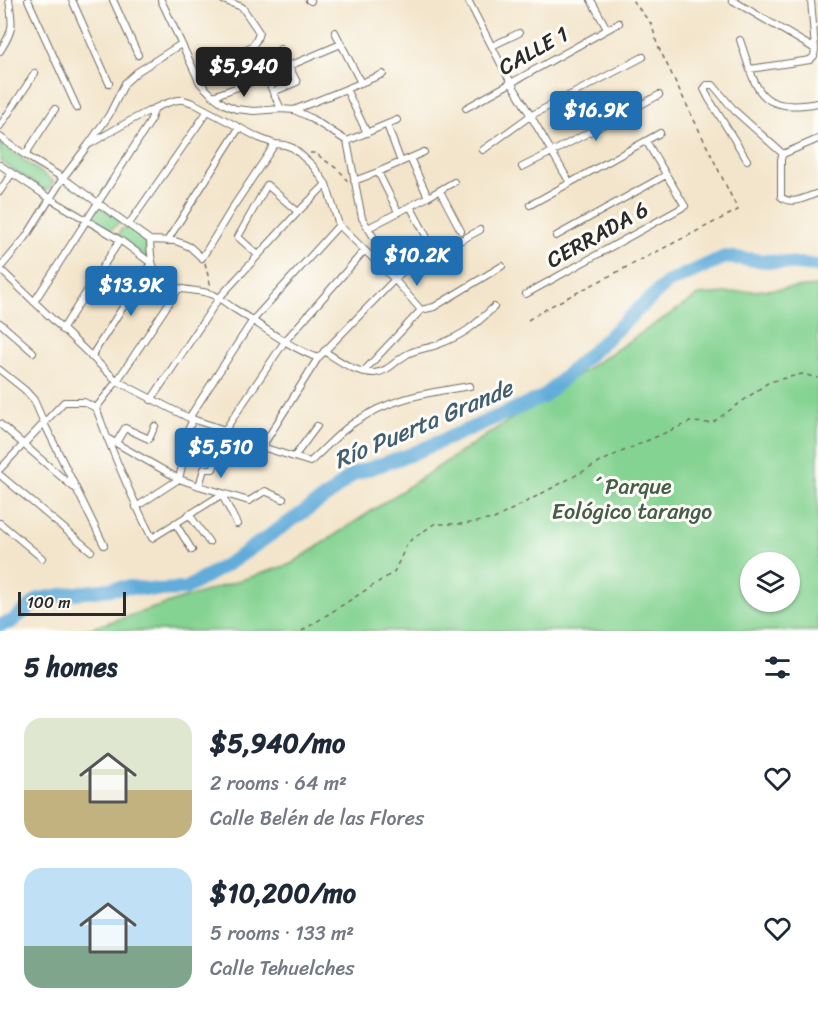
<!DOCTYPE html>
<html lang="en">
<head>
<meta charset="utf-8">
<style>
	:root { --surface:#fff; --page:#f2f2f3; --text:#1f2937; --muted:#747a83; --accent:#1f6fb2 }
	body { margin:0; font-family:Sriracha,sans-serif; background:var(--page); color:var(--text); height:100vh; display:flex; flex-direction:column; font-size:22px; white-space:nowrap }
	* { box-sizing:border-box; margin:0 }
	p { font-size:20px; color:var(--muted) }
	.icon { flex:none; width:33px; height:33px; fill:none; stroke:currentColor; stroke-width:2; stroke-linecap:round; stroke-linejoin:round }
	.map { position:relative; height:631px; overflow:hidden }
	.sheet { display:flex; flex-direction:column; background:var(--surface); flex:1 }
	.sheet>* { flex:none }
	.fabs { position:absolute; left:740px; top:552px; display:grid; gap:12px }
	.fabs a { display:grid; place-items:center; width:60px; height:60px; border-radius:50%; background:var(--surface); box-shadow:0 2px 4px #0004; font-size:30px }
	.scale { position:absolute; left:18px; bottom:15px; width:108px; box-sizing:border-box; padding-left:6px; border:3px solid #2b2b2b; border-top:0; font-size:16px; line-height:21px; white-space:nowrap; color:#2b2b2b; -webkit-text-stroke:4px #fdfcf7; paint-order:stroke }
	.price { position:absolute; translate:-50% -51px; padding:0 14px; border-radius:6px; background:var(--accent); color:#fff; font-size:20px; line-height:39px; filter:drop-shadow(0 2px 3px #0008) }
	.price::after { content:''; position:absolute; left:50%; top:36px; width:18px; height:14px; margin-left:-9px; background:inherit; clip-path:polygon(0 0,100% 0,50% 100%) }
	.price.on { background:#222; color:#fff }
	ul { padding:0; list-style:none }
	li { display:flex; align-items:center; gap:18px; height:150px; padding:0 24px }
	li span { display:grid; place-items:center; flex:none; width:168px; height:120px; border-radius:18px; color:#555 }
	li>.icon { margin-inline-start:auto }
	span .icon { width:72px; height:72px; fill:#fffc; stroke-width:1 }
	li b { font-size:26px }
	h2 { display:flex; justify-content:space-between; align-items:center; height:72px; padding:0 24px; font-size:26px }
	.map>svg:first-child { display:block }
	.green { fill:#85d392; stroke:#587f5e; stroke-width:1.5; fill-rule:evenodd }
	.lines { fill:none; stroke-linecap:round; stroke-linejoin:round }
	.river { stroke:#62acda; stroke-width:14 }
	.street-casing { stroke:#716c63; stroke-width:8 }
	.path { stroke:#716c63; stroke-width:1.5; stroke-dasharray:4.5 4.5; stroke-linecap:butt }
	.street { stroke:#fff; stroke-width:6 }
	.labels { text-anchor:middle; stroke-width:6; stroke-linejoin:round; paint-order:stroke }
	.street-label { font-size:22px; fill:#2b2b2b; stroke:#fdfcf7 }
	.park-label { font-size:22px; fill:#465d4a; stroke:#fdfcf7 }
	.water-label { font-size:24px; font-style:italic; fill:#415f71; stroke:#fdfcf7 }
</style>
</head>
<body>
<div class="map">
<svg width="818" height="631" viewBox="0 0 818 631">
	<rect width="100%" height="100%" fill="#fdfcf7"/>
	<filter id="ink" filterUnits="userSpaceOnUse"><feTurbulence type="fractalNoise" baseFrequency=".0167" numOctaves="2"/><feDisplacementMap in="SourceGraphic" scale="12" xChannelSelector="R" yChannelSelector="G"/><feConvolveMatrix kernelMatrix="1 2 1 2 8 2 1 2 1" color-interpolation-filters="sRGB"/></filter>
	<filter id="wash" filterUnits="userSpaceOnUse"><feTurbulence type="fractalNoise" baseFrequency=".008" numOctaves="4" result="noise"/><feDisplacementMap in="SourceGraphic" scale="24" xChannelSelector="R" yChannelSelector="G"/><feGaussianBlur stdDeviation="1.35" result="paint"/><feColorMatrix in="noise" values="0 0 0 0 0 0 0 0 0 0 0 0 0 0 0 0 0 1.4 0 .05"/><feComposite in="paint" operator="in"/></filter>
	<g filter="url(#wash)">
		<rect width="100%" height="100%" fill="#f3e5cb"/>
		<path class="green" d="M 0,144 L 5,147 L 54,182 L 46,191 L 0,161 Z
			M 98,204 L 121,221 L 110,231 L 89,219 Z
			M 128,228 L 144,239 L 149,260 L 118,236 L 121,229 Z
			M 818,286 L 818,631 L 82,631 L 291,564 L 699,295 ZM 750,562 L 789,562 L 789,602 L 750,602 Z"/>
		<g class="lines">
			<path class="river" d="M 0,625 L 11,622 L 39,599 L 68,594 L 127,587 L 156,590 L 185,589 L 231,562 L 330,494 L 353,474 L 409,455 L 543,397 L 667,283 L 725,257 L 818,266"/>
		</g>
	</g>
	<g filter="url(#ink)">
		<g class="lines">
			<defs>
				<path id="street" d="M 28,0 L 77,108
					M 72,0 L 109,83
					M 113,0 L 138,55
					M 161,0 L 200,83 L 213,96 L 224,104 L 236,109 L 254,111 L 281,109 L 294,110 L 309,117 L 347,141 L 362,218 L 376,241 L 391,257
					M 309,0 L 311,1
					M 468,0 L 505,72 L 570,183
					M 591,0 L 607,29
					M 732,0 L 815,49
					M 335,32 L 361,83
					M 740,40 C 757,89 756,114 818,103
					M 492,46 L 519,33
					M 0,51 C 14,30 13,24 9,0
					M 289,66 L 341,44
					M 213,67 L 252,46 C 256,42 258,38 259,32 L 242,7 L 223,0
					M 750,69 L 810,60 L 814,56 L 815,49 L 811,0
					M 346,89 L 367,133
					M 273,92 L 297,82 L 280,49
					M 213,96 L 266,77 L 281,109
					M 466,108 L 619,23
					M 294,110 L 383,74
					M 387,125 L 401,162
					M 0,126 L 35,73
					M 0,137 L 25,155 L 63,178 L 150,240 L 175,241 L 181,243 L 190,247 L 202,258 L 233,207 L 275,144
					M 347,141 L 397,120
					M 88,145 C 106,135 166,97 184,100 C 187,101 190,102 193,103 L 259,138 L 275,144 L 285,145 L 293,148 L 300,154 L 313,166 L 326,184 L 339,225 L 395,280 L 421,310
					M 483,150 L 530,116 L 643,57
					M 783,154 L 818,139
					M 25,155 L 55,109
					M 410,158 L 428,197
					M 747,160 L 709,99 L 704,89 L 707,85 L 713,85 L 735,111 L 783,154 L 781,159 L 781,197 C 792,206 806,197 818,193
					M 0,165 L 49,198 L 120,240 L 151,263 L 91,357
					M 522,167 L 552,152 L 659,95
					M 378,172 L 398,212
					M 354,181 L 378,172 L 424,152
					M 0,191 L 12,173
					M 440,191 L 461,231
					M 530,205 L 660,133
					M 410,206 L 430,243
					M 129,224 L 207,112
					M 368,228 L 428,197 L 454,182
					M 556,236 L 666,175
					M 150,240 C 151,256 150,270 165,282 C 179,293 198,288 214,295 C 221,299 227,304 233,308 C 261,325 287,346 318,358
					M 167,241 L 239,128
					M 258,255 L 238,237 L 267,185 L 298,212
					M 0,268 L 26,237 L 63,178 L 88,145 L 109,115 L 125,83 L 137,72 L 181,44
					M 0,269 L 117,381 L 189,418 L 225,430 L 262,447 L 310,462 C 324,450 339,432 355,422 C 392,397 428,393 470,386
					M 526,294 L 685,206 L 646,141
					M 34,302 L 150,122 L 154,110
					M 421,310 L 434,307 L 502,266
					M 0,323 L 33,352
					M 62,330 L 120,240
					M 324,351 C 340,361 355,373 374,373 C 388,372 395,361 406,355 C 415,349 426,349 437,345 C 464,335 473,327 494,307
					M 0,370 L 25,390 L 34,400 L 44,423 L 104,545
					M 364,371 L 421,310
					M 151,400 L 219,298 L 298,212 L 326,184
					M 96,408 C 112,452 131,496 152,538 L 221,495
					M 96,408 L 117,381 L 179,288
					M 189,418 L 253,320 L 339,225
					M 0,424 L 73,487
					M 225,430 L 285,341 L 364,251
					M 107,438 L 179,479 L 199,486 L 249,501 L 265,491 L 283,499
					M 116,443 L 125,428 L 149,439 L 155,426
					M 262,447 L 318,358 L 402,272 L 480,230
					M 294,457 L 317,426
					M 0,469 L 64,402 L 84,402 L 96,408
					M 0,475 L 91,551
					M 179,479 L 184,457 L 182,443 L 193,419
					M 199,486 L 204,469 L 213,469 L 217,459
					M 221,493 L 237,524
					M 136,507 L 179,479
					M 189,514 L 209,542
					M 0,523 L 42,558
					M 175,523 L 192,550"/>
			</defs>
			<use href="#street" class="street-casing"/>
			<path class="path" d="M 310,153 L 316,153 C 326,163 341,168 347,181
				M 205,263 L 211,288
				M 528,320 L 549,307 L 738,210 L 657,44 L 652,25 L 632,0
				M 302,631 L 394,572 L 408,542 L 434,524 L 463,524 L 494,519 L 612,456 L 690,422 L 712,423 L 769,382 L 802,374 L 818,378"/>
			<use href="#street" class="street"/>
		</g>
	</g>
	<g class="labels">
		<g class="street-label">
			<text transform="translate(533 50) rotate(-29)" y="8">CALLE 1</text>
			<text transform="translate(597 234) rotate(-29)" y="8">CERRADA 6</text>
		</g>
		<g class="park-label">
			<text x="632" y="494">´Parque<tspan x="632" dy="25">Eológico tarango</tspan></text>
		</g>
		<g class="water-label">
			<text transform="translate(423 424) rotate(-23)" y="8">Río Puerta Grande</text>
		</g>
	</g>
</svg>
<div class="fabs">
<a><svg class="icon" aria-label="layers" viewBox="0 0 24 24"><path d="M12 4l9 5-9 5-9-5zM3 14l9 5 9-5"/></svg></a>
</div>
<div class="scale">100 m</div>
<b class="price on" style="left:244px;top:98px">$5,940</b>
<b class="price" style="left:596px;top:142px">$16.9K</b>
<b class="price" style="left:417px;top:287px">$10.2K</b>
<b class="price" style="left:131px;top:317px">$13.9K</b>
<b class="price" style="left:221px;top:479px">$5,510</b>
</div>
<section class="sheet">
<h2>5 homes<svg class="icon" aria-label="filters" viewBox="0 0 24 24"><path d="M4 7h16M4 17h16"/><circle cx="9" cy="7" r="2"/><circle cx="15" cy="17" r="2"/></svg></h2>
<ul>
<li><span style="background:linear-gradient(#dfe7d0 60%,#c2b280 0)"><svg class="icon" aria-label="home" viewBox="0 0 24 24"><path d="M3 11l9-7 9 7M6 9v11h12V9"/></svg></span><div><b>$5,940/mo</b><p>2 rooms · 64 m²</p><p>Calle Belén de las Flores</p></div><svg class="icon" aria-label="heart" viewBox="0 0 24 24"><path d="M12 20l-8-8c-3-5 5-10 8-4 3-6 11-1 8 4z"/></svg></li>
<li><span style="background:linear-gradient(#bfe0f5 65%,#7fa58c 0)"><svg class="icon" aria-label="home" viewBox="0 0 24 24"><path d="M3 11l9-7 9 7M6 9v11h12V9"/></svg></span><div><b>$10,200/mo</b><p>5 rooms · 133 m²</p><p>Calle Tehuelches</p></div><svg class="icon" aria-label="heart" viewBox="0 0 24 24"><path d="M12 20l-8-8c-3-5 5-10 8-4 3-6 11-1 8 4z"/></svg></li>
</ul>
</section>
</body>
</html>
